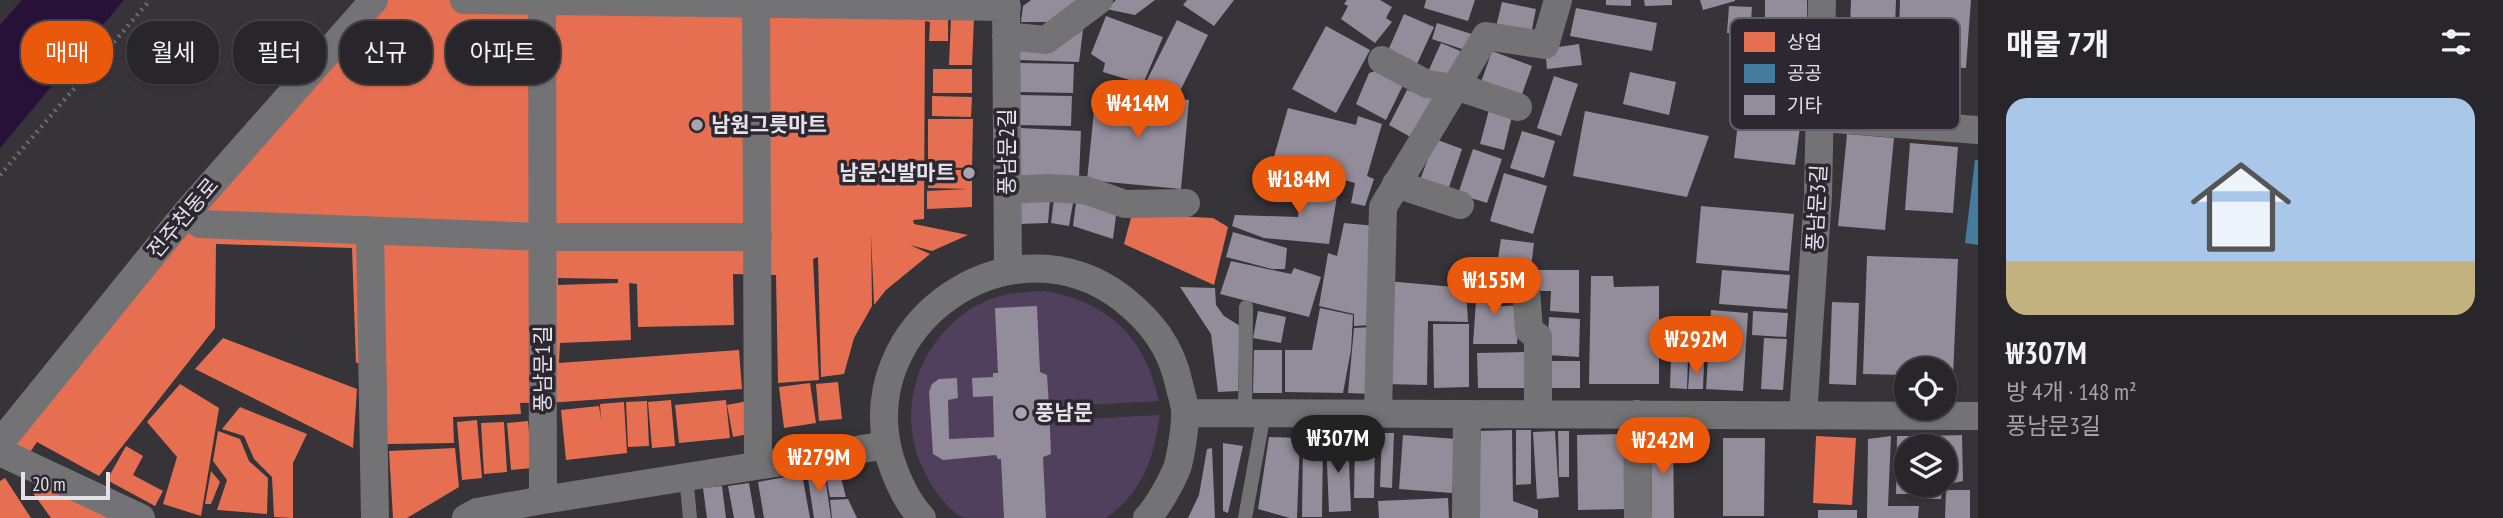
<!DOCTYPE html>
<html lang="ko">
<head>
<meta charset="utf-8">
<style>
	:root { --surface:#28262b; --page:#343237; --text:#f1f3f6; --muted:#a5a5a9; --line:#444347; --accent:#ea580c }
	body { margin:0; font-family:"PT Sans Narrow","Noto Sans KR",sans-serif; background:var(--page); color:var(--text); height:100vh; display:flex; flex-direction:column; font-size:26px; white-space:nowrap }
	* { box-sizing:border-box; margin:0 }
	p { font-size:23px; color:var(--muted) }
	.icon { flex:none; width:38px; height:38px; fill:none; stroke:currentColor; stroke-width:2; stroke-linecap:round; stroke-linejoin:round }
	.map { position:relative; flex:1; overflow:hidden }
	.details { display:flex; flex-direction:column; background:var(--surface); width:525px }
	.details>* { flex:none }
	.top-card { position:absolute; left:21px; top:21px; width:665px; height:63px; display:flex; gap:14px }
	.tools { position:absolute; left:1894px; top:357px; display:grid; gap:14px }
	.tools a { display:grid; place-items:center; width:63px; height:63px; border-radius:50%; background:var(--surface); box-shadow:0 2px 5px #0004,0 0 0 2px var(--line); font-size:35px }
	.scale { position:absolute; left:21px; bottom:18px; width:89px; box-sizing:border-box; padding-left:7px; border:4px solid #e4e1e8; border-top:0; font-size:19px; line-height:24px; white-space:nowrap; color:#e4e1e8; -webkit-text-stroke:5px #2c2731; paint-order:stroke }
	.price { position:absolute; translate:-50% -60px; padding:0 16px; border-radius:24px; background:var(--accent); color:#fff; font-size:23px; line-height:46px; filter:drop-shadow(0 2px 4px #0008) }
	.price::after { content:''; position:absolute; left:50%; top:42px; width:21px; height:16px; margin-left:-10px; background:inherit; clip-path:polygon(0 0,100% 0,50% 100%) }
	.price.current { background:#222; color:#fff }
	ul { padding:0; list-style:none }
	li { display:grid; align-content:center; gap:14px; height:371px; padding:0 28px }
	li+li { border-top:2px solid var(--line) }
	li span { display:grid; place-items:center; height:217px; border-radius:21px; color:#555 }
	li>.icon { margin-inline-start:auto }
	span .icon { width:126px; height:126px; fill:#fffc; stroke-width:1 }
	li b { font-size:30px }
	h2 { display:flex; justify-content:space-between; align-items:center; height:84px; padding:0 28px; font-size:30px }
	.chip { padding:0 24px; border-radius:28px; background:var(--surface); box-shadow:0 2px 5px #0004,0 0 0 2px var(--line); font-size:24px; line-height:63px }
	.chip.current { background:var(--accent); color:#fff }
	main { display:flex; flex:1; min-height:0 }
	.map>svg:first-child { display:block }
	.green { fill:#50405e }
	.water { fill:#281139 }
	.shops { fill:#e76f51; fill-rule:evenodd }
	.public { fill:#457b9d }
	.building { fill:#938c9a }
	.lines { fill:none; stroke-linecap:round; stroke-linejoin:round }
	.path { stroke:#716e72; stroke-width:4.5; stroke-dasharray:2 5; stroke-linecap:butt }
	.service { stroke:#737274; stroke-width:14 }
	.minor { stroke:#737274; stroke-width:28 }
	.poi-dot { fill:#a7a4ab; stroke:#2c2731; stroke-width:2.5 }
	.labels { text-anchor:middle; stroke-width:7; stroke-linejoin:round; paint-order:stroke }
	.poi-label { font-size:21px; font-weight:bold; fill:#e4e1e8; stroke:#2c2731; text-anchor:start }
	.street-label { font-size:21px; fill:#e4e1e8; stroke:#2c2731 }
	.key { fill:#2c2731; stroke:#635f68; stroke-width:2 }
	.key-label { font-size:19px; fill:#e4e1e8 }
</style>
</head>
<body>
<main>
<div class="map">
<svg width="1978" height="518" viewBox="0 0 1978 518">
	<rect width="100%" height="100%" fill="#363339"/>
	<path class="green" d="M 1045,291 C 1110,303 1144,336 1159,401 L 1049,407 L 1049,421 L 1160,415 C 1153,459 1144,491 1106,518 L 963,518 C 943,506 930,485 921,464 C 892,399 929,319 997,297 C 1012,292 1028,292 1045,291 Z"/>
	<path class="water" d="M 22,0 L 124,0 L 0,148 L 0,25 Z"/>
	<path class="shops" d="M 381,0 L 967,0 L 974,19 L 972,65 L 949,65 L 951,18 L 948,18 L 948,41 L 929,41 L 930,22 L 925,21 L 924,219 L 913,220 L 914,224 L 968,235 L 932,251 L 910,245 L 930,254 L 886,290 L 874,305 L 871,233 L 872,306 L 854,338 L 844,374 L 821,377 L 818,257 L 813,259 L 819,380 L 778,383 L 776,275 L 733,274 L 734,325 L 638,327 L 637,284 L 629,283 L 631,340 L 560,343 L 559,363 L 739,350 L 742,389 L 562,402 L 520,403 L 521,414 L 453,417 L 454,443 L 387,444 L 386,362 L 356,363 L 352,248 L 216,244 L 215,328 L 99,476 L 37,442 L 28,455 L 13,444 ZM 558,278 L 618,279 L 618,283 L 558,285 Z
		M 933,69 L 972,69 L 972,93 L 933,93 Z
		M 932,96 L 972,97 L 971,117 L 932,116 Z
		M 928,119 L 973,119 L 972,168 L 928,167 Z
		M 928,170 L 972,170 L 972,207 L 927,209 L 927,191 L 968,189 L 928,188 Z
		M 1132,214 L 1213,218 L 1228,227 L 1214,285 L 1124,244 Z
		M 223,338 L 357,389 L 353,448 L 195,369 Z
		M 838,382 L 842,419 L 819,421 L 816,384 Z
		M 810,383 L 816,423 L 784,428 L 779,387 Z
		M 180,384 L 219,408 L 201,516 L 163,504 L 177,457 L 147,422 Z
		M 671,400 L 675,446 L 652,448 L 648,402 Z
		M 726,400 L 730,438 L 679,443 L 675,405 Z
		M 647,401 L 649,446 L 628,447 L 626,402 Z
		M 748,401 L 754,433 L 733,437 L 727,405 Z
		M 624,402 L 627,453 L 566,460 L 561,410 L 599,406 L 601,420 L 600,404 Z
		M 240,407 L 307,434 L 293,463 L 293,518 L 274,517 L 272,477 L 254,459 L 244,436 L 222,429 Z
		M 477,420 L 482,478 L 462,480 L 457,422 Z
		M 528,421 L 532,468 L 511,470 L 507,423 Z
		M 504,422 L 507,472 L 484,474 L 481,423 Z
		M 218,431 L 240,439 L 249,461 L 268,478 L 267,514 L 217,510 L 227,480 L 213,461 Z
		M 1816,436 L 1856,438 L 1852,505 L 1813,503 Z
		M 126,446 L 143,456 L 133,475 L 163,491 L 155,506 L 107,480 Z
		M 455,448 L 459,487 L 407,518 L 393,518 L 389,451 Z
		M 211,471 L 220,482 L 211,504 L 205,504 Z
		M 5,478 L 31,518 L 0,518 L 0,481 Z
		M 45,483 L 111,518 L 51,518 L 33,493 Z"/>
	<path class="public" d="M 1975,160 L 1978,160 L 1978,245 L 1965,243 Z"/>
	<path class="building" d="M 1031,0 L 1078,0 L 1053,22 L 1021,22 L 1023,6 Z
		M 1116,0 L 1155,0 L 1135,15 L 1106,9 Z
		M 1187,0 L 1234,0 L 1214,26 L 1183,5 Z
		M 1347,0 L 1380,0 L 1392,7 L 1386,18 L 1392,22 L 1375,43 L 1341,19 L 1348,6 L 1344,4 Z
		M 1426,0 L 1475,0 L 1468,21 L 1424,8 Z
		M 1606,0 L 1631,0 L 1631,6 L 1606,5 Z
		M 1644,0 L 1672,0 L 1672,5 L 1645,6 Z
		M 1700,0 L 1735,0 L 1735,1 L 1703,10 Z
		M 1765,0 L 1807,0 L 1807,29 L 1765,28 Z
		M 1851,0 L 1896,0 L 1895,27 L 1850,27 Z
		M 1900,0 L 1971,0 L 1966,68 L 1848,64 L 1848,30 L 1899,30 Z
		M 1502,2 L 1536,9 L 1531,34 L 1496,27 Z
		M 1729,6 L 1752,7 L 1750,35 L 1727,33 Z
		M 1576,8 L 1657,23 L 1652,51 L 1570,36 Z
		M 1404,14 L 1434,27 L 1416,66 L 1387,53 Z
		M 1106,16 L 1163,37 L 1143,84 L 1103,72 L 1105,63 L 1091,54 Z
		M 1177,20 L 1208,35 L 1178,95 L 1147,80 Z
		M 1437,23 L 1481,37 L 1471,52 L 1432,39 Z
		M 1326,26 L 1370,50 L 1336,113 L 1292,89 Z
		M 1083,30 L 1079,62 L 1020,60 L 1020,47 L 1056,48 Z
		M 1441,43 L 1470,55 L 1455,82 L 1428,72 Z
		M 1579,44 L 1582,65 L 1547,69 L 1545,49 Z
		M 1492,51 L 1532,66 L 1520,100 L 1480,85 Z
		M 1020,63 L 1074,64 L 1073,93 L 1019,92 Z
		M 1379,70 L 1404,83 L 1386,120 L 1356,104 L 1369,73 Z
		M 1630,72 L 1676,82 L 1669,115 L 1623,104 Z
		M 1554,76 L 1578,84 L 1561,136 L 1537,128 Z
		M 1407,90 L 1442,99 L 1416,140 L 1389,125 Z
		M 1096,91 L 1189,100 L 1181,189 L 1087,180 Z
		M 1020,95 L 1072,96 L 1071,126 L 1019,125 Z
		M 1288,108 L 1356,125 L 1358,116 L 1382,124 L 1367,176 L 1374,179 L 1365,206 L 1351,203 L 1355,183 L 1273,160 Z
		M 1489,110 L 1512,116 L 1504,150 L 1480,144 Z
		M 1585,111 L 1709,136 L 1687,197 L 1573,176 Z
		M 1739,113 L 1801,120 L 1795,165 L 1734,158 Z
		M 1020,128 L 1081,131 L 1079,178 L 1018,176 Z
		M 1522,131 L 1555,141 L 1544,178 L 1510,168 Z
		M 1847,134 L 1894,138 L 1885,230 L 1838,226 Z
		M 1435,139 L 1462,149 L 1447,193 L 1419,183 Z
		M 1910,143 L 1958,147 L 1953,213 L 1905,210 Z
		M 1473,149 L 1502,159 L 1487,203 L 1458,194 Z
		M 1504,173 L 1547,186 L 1533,234 L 1490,221 Z
		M 1301,175 L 1339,185 L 1329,244 L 1264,238 L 1232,226 L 1235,215 L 1298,217 Z
		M 1050,199 L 1048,223 L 1019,224 L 1018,202 Z
		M 1054,199 L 1073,203 L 1069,226 L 1051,223 Z
		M 1076,203 L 1117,208 L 1113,239 L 1073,226 Z
		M 1701,206 L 1794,214 L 1789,271 L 1696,263 Z
		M 1344,223 L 1376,226 L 1372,325 L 1354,326 L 1354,314 L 1319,306 L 1328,253 L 1337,256 Z
		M 1233,232 L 1287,248 L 1285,269 L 1272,269 L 1226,257 Z
		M 1501,239 L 1534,243 L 1530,275 L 1496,271 Z
		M 1867,256 L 1958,259 L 1953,377 L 1944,377 L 1944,369 L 1906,369 L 1906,375 L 1863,374 Z
		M 1231,261 L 1291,274 L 1294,268 L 1321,277 L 1309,317 L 1220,294 Z
		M 1537,270 L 1579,270 L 1579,313 L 1550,311 L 1551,291 L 1536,291 Z
		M 1722,270 L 1790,275 L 1787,309 L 1719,304 Z
		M 1478,272 L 1493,275 L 1488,307 L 1520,305 L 1517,344 L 1473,344 Z
		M 1591,276 L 1613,276 L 1614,287 L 1659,286 L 1659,384 L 1589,384 Z
		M 1387,281 L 1466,288 L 1468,322 L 1428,321 L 1427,385 L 1385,384 Z
		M 1180,287 L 1215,288 L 1216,305 L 1224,316 L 1240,326 L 1238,391 L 1218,392 L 1211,334 Z
		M 1832,302 L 1859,303 L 1856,385 L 1829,384 Z
		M 1037,306 L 1040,372 L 1047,375 L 1049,407 L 1051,454 L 1043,457 L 1046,518 L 1004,518 L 1001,459 L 998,459 L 996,455 L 943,460 L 933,454 L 929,392 L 932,384 L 939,379 L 957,378 L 958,398 L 948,400 L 949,439 L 994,437 L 993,396 L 973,397 L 972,378 L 993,377 L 993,373 L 998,373 L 995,308 Z
		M 1320,308 L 1353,315 L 1351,350 L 1343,393 L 1285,392 L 1285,350 L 1312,350 Z
		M 1711,310 L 1748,313 L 1743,391 L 1706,389 Z
		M 1258,311 L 1286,317 L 1281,343 L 1253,338 Z
		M 1753,311 L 1788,313 L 1786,337 L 1752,335 Z
		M 1549,317 L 1580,319 L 1579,357 L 1547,355 Z
		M 1433,324 L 1469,324 L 1469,387 L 1434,388 Z
		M 1373,327 L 1371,394 L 1348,393 L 1354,328 Z
		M 1764,338 L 1787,339 L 1783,390 L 1761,389 Z
		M 1254,350 L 1282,350 L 1282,393 L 1253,393 Z
		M 1529,352 L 1529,388 L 1478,388 L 1477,353 Z
		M 1671,357 L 1688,358 L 1687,389 L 1670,388 Z
		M 1546,361 L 1580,361 L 1580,388 L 1546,388 Z
		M 1690,363 L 1704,364 L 1703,389 L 1688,389 Z
		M 1512,430 L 1513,501 L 1538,510 L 1538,518 L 1475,518 L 1481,431 Z
		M 1516,430 L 1531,430 L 1531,484 L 1516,485 Z
		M 1555,431 L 1559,497 L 1537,499 L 1533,432 Z
		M 1558,431 L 1569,431 L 1569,477 L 1559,477 Z
		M 1382,433 L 1394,433 L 1392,488 L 1380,487 Z
		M 1625,434 L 1627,509 L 1578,510 L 1577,435 Z
		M 1403,435 L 1456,439 L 1452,493 L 1399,489 Z
		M 1651,435 L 1673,435 L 1674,518 L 1652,518 Z
		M 1962,435 L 1963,481 L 1944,485 L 1944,446 L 1927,446 L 1927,436 Z
		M 1891,436 L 1888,506 L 1919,506 L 1918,518 L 1867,518 L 1868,439 Z
		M 1897,436 L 1924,436 L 1924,446 L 1906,446 L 1906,485 L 1924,485 L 1924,494 L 1896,494 Z
		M 1269,437 L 1300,438 L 1297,518 L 1290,518 L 1258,509 Z
		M 1348,438 L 1351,511 L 1329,512 L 1326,439 Z
		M 1723,438 L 1765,438 L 1764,516 L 1723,516 Z
		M 1355,439 L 1375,439 L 1374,498 L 1354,498 Z
		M 1303,440 L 1323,440 L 1322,517 L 1302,517 Z
		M 1223,443 L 1243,446 L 1228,513 L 1223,511 Z
		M 1212,448 L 1215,518 L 1188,518 L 1199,495 L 1207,449 Z
		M 824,469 L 831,518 L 814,518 L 807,472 Z
		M 839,470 L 846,497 L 830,497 L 825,471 Z
		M 802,474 L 810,518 L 764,518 L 758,482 Z
		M 749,483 L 755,518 L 734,518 L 728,486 Z
		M 1926,485 L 1943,485 L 1941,499 L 1925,499 Z
		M 722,486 L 726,518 L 707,518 L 703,488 Z
		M 1946,490 L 1970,490 L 1970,518 L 1945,518 Z
		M 1448,498 L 1449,518 L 1379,518 L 1378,501 Z
		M 848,499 L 857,518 L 832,518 L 830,500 Z
		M 1818,510 L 1857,510 L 1857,518 L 1818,518 Z"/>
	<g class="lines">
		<path class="path" d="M 0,175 L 150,0"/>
		<path class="service" d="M 1245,413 L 1246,307
			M 686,476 L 690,518
			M 1245,518 L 1264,413"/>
		<path class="minor" d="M 464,0 L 1007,7
			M 756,0 L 758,464
			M 1006,0 L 1008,269
			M 542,2 L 543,500
			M 1006,36 L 1046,40 L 1099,0
			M 1382,60 L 1427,84 L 1454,88
			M 1456,86 L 1518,107
			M 1821,118 L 1978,130
			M 1396,184 L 1460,205
			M 1007,190 L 1047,188 L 1085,190 L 1125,204 L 1186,203
			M 187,212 L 200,224 L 543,237 L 758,237
			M 370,231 L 375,518
			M 1526,290 L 1529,330 L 1538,337 L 1538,414
			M 1185,413 L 1978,416
			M 1378,413 L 1383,207 L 1486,36 L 1545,45 L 1558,0
			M 1637,414 L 1638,518
			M 1803,415 L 1818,196 L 1822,0
			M 0,443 L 187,212 L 374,0
			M 0,452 L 141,518
			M 466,518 L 477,512 L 543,500 L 887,445
			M 922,518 C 906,501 897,480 890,458 C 851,323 1012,213 1123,299 C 1152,322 1171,347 1179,384 C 1181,393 1184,402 1185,410 C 1186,422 1181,456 1177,468 C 1172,481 1157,508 1147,518
			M 1466,518 L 1467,414"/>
	</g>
	<g class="poi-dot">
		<circle cx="697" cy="125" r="7"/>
		<circle cx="969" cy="173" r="7"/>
		<circle cx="1021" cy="413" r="7"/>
	</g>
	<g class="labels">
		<g class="poi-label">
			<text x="711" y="132">남원그릇마트</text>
			<text x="955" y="180" text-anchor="end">남문신발마트</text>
			<text x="1035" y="420">풍남문</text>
		</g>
		<g class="street-label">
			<text transform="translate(1007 152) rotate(-90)" y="7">풍남문2길</text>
			<text transform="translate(1817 208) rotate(-87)" y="7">풍남문3길</text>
			<text transform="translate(183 218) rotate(-50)" y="7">전주천동로</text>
			<text transform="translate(543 369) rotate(-90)" y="7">풍남문1길</text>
		</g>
	</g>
	<rect x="1730" y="18" width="230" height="112" rx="10" class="key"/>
	<rect x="1744" y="32" width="31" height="20" fill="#e76f51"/>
	<rect x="1744" y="64" width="31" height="19" fill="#457b9d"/>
	<rect x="1744" y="95" width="31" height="20" fill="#938c9a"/>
	<g class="key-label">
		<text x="1787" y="49">상업</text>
		<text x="1787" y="80">공공</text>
		<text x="1787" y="112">기타</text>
	</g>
</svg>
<div class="tools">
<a><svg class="icon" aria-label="locate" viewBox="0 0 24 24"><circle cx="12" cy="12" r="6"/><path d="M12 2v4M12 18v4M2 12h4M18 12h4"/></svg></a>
<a><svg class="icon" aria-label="layers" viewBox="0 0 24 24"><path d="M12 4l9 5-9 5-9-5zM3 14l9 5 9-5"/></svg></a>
</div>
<div class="scale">20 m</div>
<b class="price" style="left:1138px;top:140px">₩414M</b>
<b class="price" style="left:1299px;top:216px">₩184M</b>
<b class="price" style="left:1494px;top:317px">₩155M</b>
<b class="price" style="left:1696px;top:376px">₩292M</b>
<b class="price current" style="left:1338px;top:475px">₩307M</b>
<b class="price" style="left:1663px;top:477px">₩242M</b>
<b class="price" style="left:819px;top:494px">₩279M</b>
<div class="top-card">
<a class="chip current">매매</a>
<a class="chip">월세</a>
<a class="chip">필터</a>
<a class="chip">신규</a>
<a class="chip">아파트</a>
</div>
</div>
<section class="details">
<h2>매물 7개<svg class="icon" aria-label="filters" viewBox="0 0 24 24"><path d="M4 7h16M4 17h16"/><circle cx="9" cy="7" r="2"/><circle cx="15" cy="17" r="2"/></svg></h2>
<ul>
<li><span style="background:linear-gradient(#a9c7e8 75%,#c2b280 0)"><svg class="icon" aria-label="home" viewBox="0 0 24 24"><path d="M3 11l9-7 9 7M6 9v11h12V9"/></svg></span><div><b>₩307M</b><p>방 4개 · 148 m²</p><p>풍남문3길</p></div></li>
</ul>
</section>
</main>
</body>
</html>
